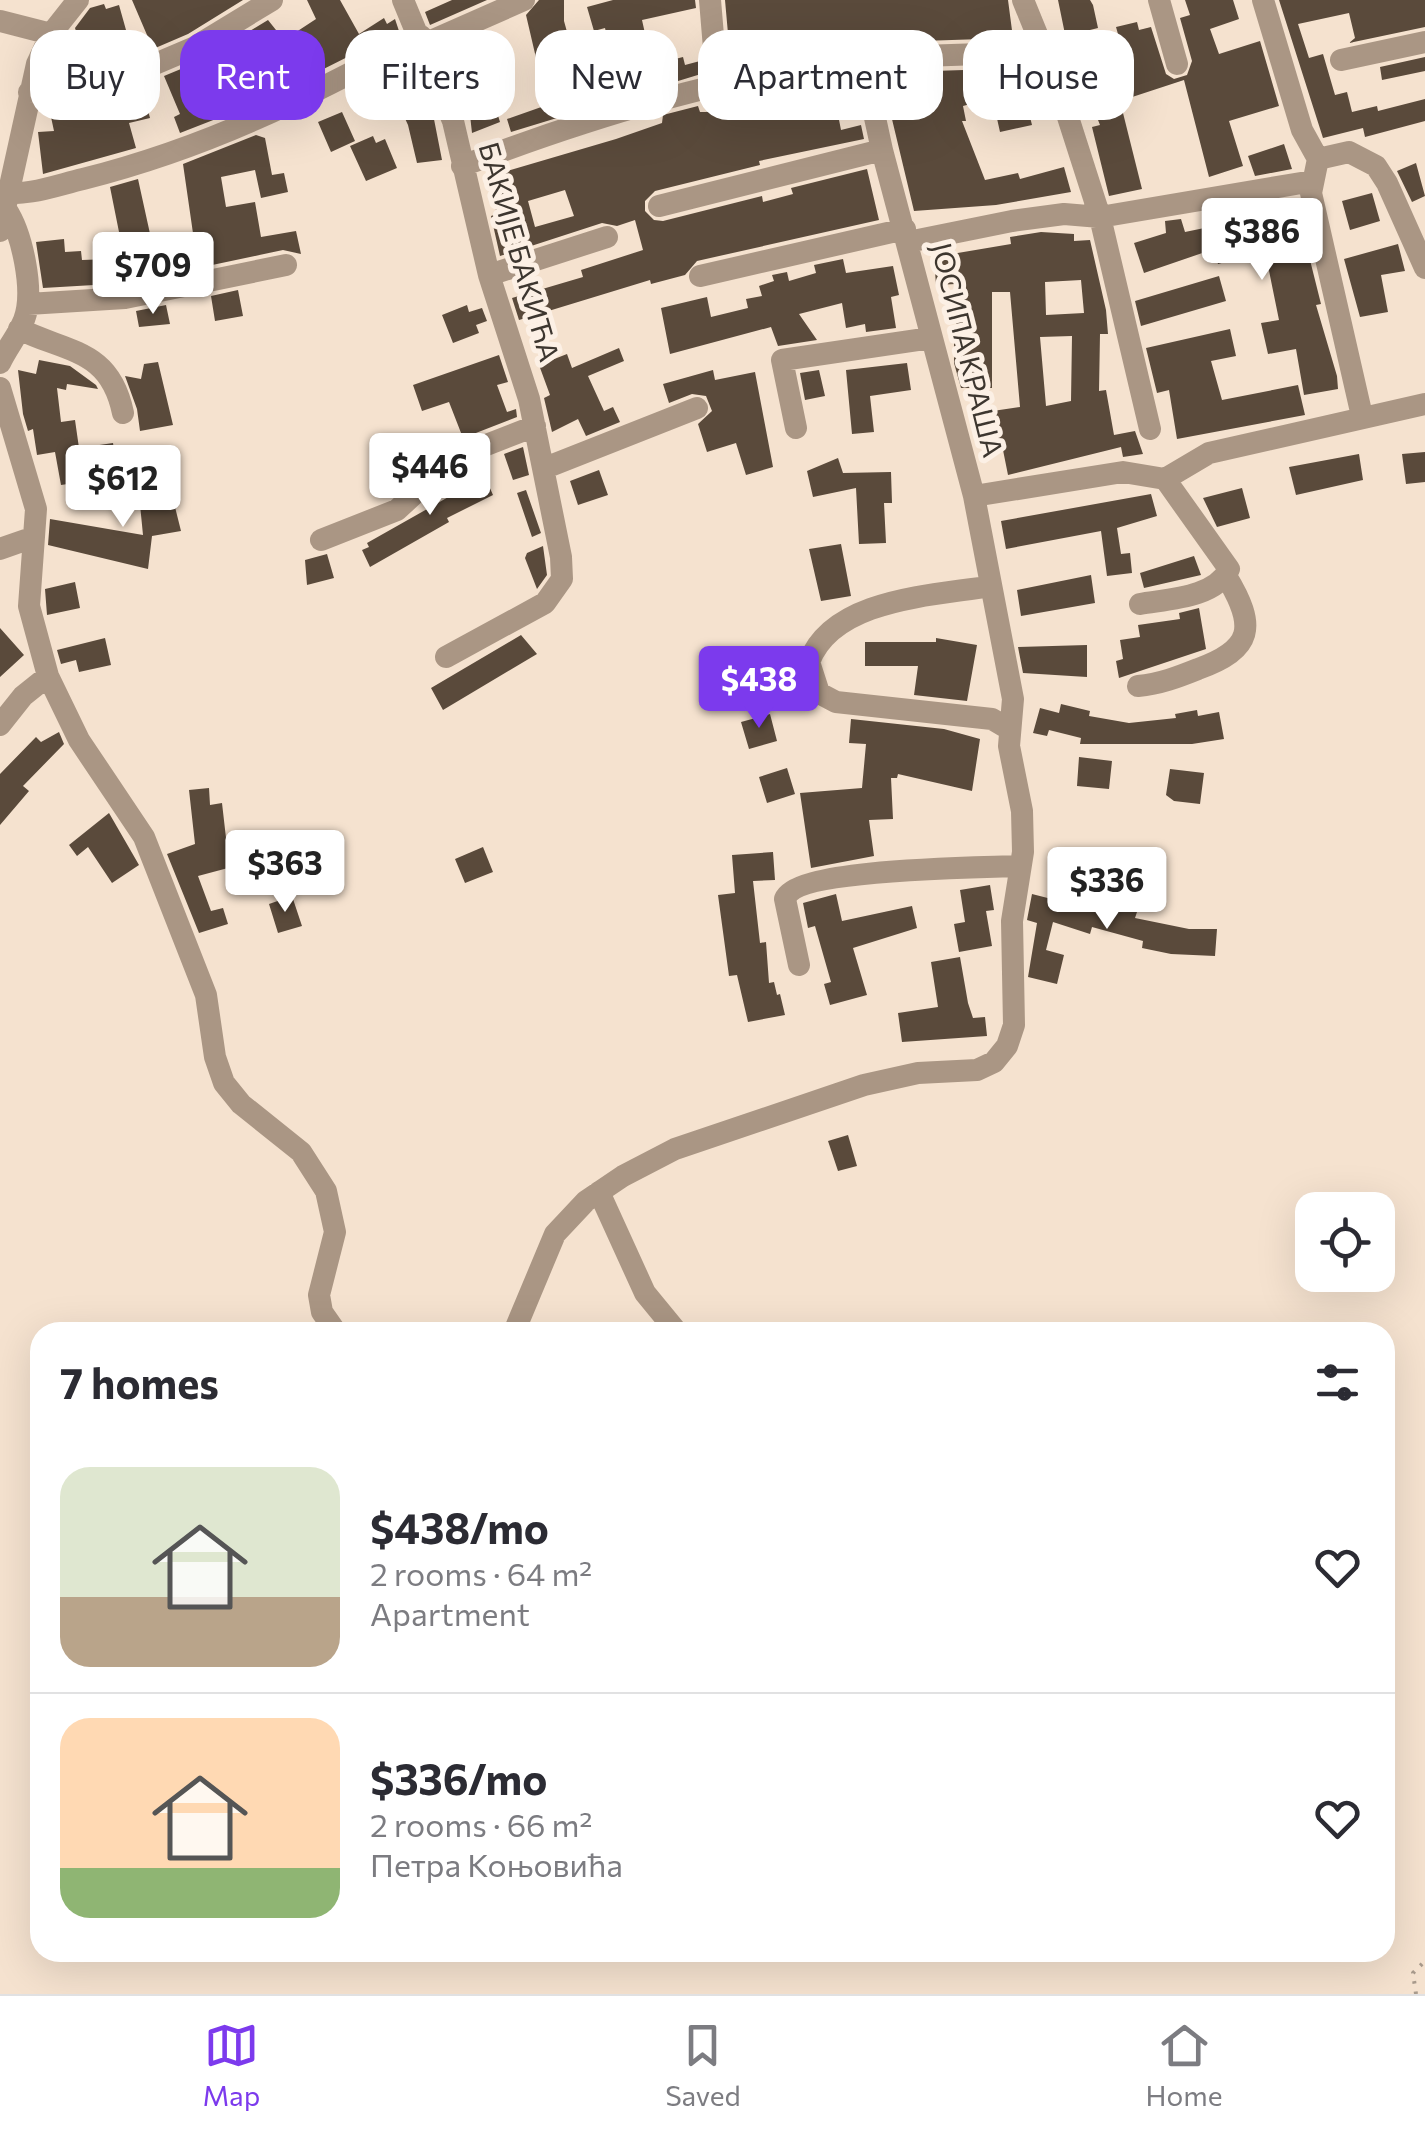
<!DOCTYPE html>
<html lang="en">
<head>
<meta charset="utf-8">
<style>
	:root { --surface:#fff; --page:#f7f7f7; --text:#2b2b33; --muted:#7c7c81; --line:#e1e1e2; --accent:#7c3aed }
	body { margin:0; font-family:Commissioner,sans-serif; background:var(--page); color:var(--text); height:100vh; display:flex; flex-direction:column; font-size:38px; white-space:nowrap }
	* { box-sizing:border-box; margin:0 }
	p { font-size:32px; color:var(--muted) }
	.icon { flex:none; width:55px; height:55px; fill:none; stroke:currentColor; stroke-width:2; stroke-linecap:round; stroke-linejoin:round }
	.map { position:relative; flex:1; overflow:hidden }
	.side { position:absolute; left:30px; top:1322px; width:1365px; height:640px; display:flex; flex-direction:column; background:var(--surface); border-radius:30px; box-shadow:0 10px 40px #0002 }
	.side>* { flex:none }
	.top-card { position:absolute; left:30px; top:30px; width:1365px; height:90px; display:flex; gap:20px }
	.fabs { position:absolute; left:1295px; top:1192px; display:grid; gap:20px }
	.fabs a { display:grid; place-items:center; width:100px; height:100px; border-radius:20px; background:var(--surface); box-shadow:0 10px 40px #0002; font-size:50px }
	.price { position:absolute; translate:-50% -85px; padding:0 22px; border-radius:10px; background:#fff; color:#222; font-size:32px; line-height:65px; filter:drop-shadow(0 2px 5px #0008) }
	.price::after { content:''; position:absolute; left:50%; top:60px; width:30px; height:22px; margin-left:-15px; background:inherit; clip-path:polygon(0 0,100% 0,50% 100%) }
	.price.selected { background:var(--accent); color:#fff }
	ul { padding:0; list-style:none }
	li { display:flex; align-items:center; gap:30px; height:250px; padding:0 30px }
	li+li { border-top:2px solid var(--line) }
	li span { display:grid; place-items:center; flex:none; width:280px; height:200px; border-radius:30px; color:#555 }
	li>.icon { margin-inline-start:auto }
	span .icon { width:120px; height:120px; fill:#fffc; stroke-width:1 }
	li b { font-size:42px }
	h2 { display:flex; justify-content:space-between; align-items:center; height:120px; padding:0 30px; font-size:42px }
	.chip { padding:0 35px; border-radius:30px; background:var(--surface); box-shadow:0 10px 40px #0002; font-size:35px; line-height:90px }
	.chip.selected { background:var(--accent); color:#fff }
	.dock { display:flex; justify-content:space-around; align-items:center; height:140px; border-top:2px solid var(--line); background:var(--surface); font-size:28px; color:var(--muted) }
	.dock a { display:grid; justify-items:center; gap:5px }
	.dock .selected { color:var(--accent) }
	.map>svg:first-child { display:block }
	.building { fill:#5a4a3b; fill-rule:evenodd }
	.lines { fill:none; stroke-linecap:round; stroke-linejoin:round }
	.path { stroke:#a89a8c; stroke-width:4; stroke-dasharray:2.5 8; stroke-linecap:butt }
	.minor { stroke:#aa9684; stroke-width:22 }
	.labels { text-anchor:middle; stroke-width:10; stroke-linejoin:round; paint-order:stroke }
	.street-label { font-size:28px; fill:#3d362f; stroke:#fcf0e5 }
</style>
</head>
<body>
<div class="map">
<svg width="1425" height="1994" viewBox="0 0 1425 1994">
	<rect width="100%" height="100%" fill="#f5e2cf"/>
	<path class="building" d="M 132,0 L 243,0 L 188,34 L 153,49 Z
		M 307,0 L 340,0 L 359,34 L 384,18 L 387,24 L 395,19 L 399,31 L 270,96 L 265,84 L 240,97 L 244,108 L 180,133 L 174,117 L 180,114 L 164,76 L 205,59 L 213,59 L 215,65 L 247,46 L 240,37 L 268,20 L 284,40 L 316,19 Z
		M 452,0 L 487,0 L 430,25 L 425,12 Z
		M 539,0 L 564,0 L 564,21 L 580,79 L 614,67 L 605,28 L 594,31 L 587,7 L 613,0 L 695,0 L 696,8 L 642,20 L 652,65 L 683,57 L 685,65 L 700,61 L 701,74 L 511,132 L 507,119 L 547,105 L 526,15 Z
		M 725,0 L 1008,0 L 1013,38 L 860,43 L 731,67 Z
		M 1058,0 L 1090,0 L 1093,5 L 1098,28 L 1082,32 L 1091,78 L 1072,82 L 1056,41 L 1066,39 Z
		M 1185,0 L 1233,0 L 1239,19 L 1210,29 L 1219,54 L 1260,41 L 1279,106 L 1229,121 L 1243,166 L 1209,177 L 1184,80 L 1120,101 L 1142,189 L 1109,196 L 1092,127 L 1100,125 L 1085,87 L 1128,70 L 1116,27 L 1137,22 L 1139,30 L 1151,27 L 1166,74 L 1174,79 L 1187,75 L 1192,61 L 1180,18 L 1190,15 Z
		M 1279,0 L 1425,0 L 1425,27 L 1349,43 L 1355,38 L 1349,13 L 1298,24 L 1309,58 L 1323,54 L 1335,95 L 1347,92 L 1352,112 L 1377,106 L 1378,111 L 1425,99 L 1425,121 L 1365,137 L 1363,128 L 1323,138 Z
		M 104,4 L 106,9 L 119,5 L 133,55 L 50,76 L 54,62 L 70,59 L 69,54 L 82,50 L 75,28 L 90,8 Z
		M 474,38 L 500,122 L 472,133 L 470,115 L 443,52 Z
		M 1425,57 L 1425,71 L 1382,80 L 1380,67 Z
		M 402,67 L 409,81 L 419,77 L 432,109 L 442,160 L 417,163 L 408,125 L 385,75 Z
		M 995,69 L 1003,95 L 963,106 L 966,121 L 962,121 L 985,180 L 1018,173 L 1020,179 L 1064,167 L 1071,192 L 996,205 L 914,211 L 885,90 L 933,90 L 933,71 Z
		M 831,79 L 841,130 L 861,125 L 864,139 L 759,161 L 760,165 L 655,191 L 645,201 L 645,211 L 654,220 L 663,221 L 762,196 L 763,202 L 793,194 L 791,188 L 867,169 L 879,220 L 697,261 L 685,275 L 651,284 L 650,280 L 519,320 L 512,298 L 583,277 L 581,270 L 643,250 L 635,220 L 617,226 L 602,223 L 500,256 L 491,216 L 497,214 L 487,177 L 616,139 L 662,123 L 663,115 L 698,106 L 700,112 L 706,112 ZM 565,190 L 574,216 L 535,227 L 528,201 Z
		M 141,84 L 150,118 L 129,123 L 136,148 L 43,174 L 38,132 L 54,131 L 51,117 L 93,106 L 94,97 Z
		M 1025,97 L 1032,125 L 1000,132 L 994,105 Z
		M 342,112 L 355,141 L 331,152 L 318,122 Z
		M 256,135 L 265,138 L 272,175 L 284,173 L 288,192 L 261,198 L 255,170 L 221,177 L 226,207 L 255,202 L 261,237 L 296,231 L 301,254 L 283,250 L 179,272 L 177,257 L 196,254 L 183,164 Z
		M 373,136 L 376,143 L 385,139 L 397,168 L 366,181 L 350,146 Z
		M 1284,144 L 1292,169 L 1255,176 L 1248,156 Z
		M 1416,163 L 1425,196 L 1412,202 L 1397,171 Z
		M 138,179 L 154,252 L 116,258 L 112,233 L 119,232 L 110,187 Z
		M 1372,193 L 1380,221 L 1350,230 L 1342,201 Z
		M 1291,210 L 1300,245 L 1306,261 L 1310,260 L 1321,304 L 1316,305 L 1337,376 L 1338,389 L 1304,395 L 1296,349 L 1268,354 L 1261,323 L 1279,320 L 1265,251 L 1218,264 L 1214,249 L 1144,273 L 1134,243 L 1166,233 L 1165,221 L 1181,219 L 1185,232 Z
		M 1041,232 L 1074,234 L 1074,241 L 1090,240 L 1106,310 L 1108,334 L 1100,334 L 1099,391 L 1106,390 L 1114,435 L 1135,431 L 1143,454 L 1123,457 L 1121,447 L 1008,475 L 1001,440 L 990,442 L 986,412 L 1020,407 L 1010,292 L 992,292 L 992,388 L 961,388 L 954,363 L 954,341 L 958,341 L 955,311 L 959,311 L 956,284 L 936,285 L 934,257 L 1011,244 L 1010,237 ZM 1081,280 L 1084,313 L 1046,315 L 1045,282 ZM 1072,336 L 1071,401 L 1046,406 L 1040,337 Z
		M 64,239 L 65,252 L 81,251 L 82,260 L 110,259 L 111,284 L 43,288 L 36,242 Z
		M 1398,244 L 1405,271 L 1381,275 L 1388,312 L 1360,317 L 1344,259 Z
		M 843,259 L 846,273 L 893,266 L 899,295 L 891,297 L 896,328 L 866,332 L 865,324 L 846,328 L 842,303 L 799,314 L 817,340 L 778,346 L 771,327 L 670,354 L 661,308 L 707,297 L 711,317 L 748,308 L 746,299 L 762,296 L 759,286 L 774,281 L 772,275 L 787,272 L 789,281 L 816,273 L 814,265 Z
		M 1219,276 L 1226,301 L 1141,326 L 1135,301 Z
		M 238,290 L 243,316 L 215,321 L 211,296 Z
		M 166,305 L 170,324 L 139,327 L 136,311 Z
		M 467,305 L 469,312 L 482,308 L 487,321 L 476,325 L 479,333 L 453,343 L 442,315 Z
		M 1230,329 L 1236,356 L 1211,361 L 1222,400 L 1298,385 L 1305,415 L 1177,439 L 1169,390 L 1157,393 L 1146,348 Z
		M 619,348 L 624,361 L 588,376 L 604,411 L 613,407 L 620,422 L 586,436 L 578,419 L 552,432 L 544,398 L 550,395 L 539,365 L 567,354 L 572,368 Z
		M 499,355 L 508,382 L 497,385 L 507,412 L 516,409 L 517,417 L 463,438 L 449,402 L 422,411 L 413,385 Z
		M 39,360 L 70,366 L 96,385 L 98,389 L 67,384 L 66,390 L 57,388 L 61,422 L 75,420 L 79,448 L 113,443 L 122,500 L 86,507 L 81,482 L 61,485 L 55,452 L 37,455 L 33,429 L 28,431 L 23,414 L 18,370 L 36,374 Z
		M 158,362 L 173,425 L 140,431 L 137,409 L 125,376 L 141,379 L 144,364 Z
		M 907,363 L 911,390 L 870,396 L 874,432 L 852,434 L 846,370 Z
		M 713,370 L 715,380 L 755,372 L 773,467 L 746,475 L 736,443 L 707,452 L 698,424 L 712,411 L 706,396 L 692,394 L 669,403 L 663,384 Z
		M 819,370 L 825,396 L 805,400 L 800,373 Z
		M 523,447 L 529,475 L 513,480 L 504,454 Z
		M 1425,452 L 1425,482 L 1406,484 L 1402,454 Z
		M 1359,454 L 1363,480 L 1296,495 L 1289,467 Z
		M 838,458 L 843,473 L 891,472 L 892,503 L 884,503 L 886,543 L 859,544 L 856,488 L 813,497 L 807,471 Z
		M 481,468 L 493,495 L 447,518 L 449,522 L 370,567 L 362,550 L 369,547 L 367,543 L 459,491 L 454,481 Z
		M 599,470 L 608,495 L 578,505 L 570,481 Z
		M 168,479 L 181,531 L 152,536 L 148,569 L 48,545 L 50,519 L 143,535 L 138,484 Z
		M 1242,488 L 1250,518 L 1217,527 L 1203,498 Z
		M 526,490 L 541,533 L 532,537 L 517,493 Z
		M 1151,494 L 1157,516 L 1117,528 L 1121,554 L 1130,553 L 1132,573 L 1107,576 L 1101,531 L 1006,549 L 1001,521 Z
		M 841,544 L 851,596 L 821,601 L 809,549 Z
		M 543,546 L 547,575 L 537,589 L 525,558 L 527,553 Z
		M 327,554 L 334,578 L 307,585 L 305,560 Z
		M 1194,556 L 1201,575 L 1144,588 L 1140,573 Z
		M 1091,575 L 1095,603 L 1021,616 L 1017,590 Z
		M 75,582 L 80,608 L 47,615 L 45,589 Z
		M 1199,608 L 1206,649 L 1119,678 L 1116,661 L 1123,659 L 1120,640 L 1140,637 L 1138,625 L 1180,619 L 1179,613 Z
		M 0,628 L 24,655 L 0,677 Z
		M 521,635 L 537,654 L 443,710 L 431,688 Z
		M 105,638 L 111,665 L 79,672 L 76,660 L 61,664 L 57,650 Z
		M 936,638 L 977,645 L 967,701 L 914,695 L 918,666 L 865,666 L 865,642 L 936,642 Z
		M 1087,645 L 1087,677 L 1023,673 L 1018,647 Z
		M 765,656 L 774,685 L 741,695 L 732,667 Z
		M 1061,704 L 1090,711 L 1089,716 L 1129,723 L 1176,718 L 1175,714 L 1197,710 L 1198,716 L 1219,712 L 1224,739 L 1192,744 L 1080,744 L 1081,738 L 1049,730 L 1047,736 L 1033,733 L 1040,708 L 1059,713 Z
		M 770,714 L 777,741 L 749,749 L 741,722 Z
		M 851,719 L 944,729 L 980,739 L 972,791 L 898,774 L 897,778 L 891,778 L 893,819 L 869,820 L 874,856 L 811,868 L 800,793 L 862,788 L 866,744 L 849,743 Z
		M 59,732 L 64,744 L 23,786 L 29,791 L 0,825 L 0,774 L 36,737 L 41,742 Z
		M 1079,757 L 1112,761 L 1109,789 L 1077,786 Z
		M 787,768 L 795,794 L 767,803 L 759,777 Z
		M 1170,769 L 1204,773 L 1200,804 L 1174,801 L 1166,795 Z
		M 209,788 L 210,805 L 222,803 L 226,838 L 235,835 L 243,864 L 198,876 L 211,911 L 223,908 L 228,924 L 199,933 L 167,854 L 195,844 L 189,790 Z
		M 109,813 L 139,865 L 112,883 L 88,847 L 77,856 L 69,845 Z
		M 483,847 L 493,872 L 465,883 L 455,859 Z
		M 773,852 L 775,880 L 753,881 L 760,943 L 766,942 L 769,983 L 774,982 L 777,995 L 780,994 L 785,1015 L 748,1022 L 737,975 L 729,976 L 718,895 L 735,893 L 732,855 Z
		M 990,885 L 994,910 L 986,911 L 992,946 L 959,952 L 954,924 L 965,922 L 960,890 Z
		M 836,894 L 842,921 L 912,906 L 917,928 L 853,948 L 867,995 L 830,1005 L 824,984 L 831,982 L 815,926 L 808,928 L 803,903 Z
		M 1032,894 L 1071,904 L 1075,894 L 1137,912 L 1135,918 L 1189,929 L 1217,929 L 1215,956 L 1171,954 L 1142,948 L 1143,941 L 1092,927 L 1090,934 L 1053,922 L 1046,950 L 1064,955 L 1057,984 L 1028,977 L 1037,923 L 1027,920 Z
		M 292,896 L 302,926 L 278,933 L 269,904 Z
		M 960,957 L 968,1003 L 973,1018 L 985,1017 L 987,1036 L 902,1042 L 898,1013 L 938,1007 L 931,962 Z
		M 848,1135 L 857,1166 L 838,1171 L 828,1141 Z"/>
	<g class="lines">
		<path class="path" d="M 1416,1994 L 1413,1973 L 1425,1961"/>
		<path class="minor" d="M 403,0 L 453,121 L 489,275 L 529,399 L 561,557 L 562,579 L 545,603 L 446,657
			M 710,0 L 717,84
			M 1023,0 L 1058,86 L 1100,217 L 1150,429
			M 1159,0 L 1177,64
			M 1263,0 L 1302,130 L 1318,159 L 1311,193 L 1362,416
			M 0,21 L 51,34
			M 424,44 L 524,0
			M 1043,52 L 862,58 L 882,150 L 974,496 L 1123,472 L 1165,479 L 1209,453 L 1425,404
			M 1341,60 L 1425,42
			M 29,92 L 64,90 L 155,64 L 195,47 L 272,0
			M 1318,159 L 1349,152 L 1376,166 L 1387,183 L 1425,268
			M 462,166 C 596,115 720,78 862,58
			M 0,192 C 26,197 57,185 83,179 C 210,147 306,98 421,36
			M 659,206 L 882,150
			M 0,231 L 37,64 L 51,34 L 78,0
			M 908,242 L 1012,221 L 1064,214 L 1100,217 L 1313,181
			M 489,275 L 607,237
			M 700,276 L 905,229
			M 28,304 L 125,298 L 286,265
			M 19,329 C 68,353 110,349 123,413
			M 0,363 C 7,348 18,335 24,320 C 35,291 22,233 6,209
			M 0,388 L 36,509 L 29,606 L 48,676 L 79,740 L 144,837 L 206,995 L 215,1057 L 224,1083 L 241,1104 L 301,1152 L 326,1191 L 335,1232 L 319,1295 L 322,1312 L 336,1332
			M 796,428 L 782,360 L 931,338
			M 545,468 L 697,408
			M 321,540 L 397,510 L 453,458 L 535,426
			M 0,549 L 34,537
			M 991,586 C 933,596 833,598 809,662 L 819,693 L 836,702 L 992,719 L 1009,729
			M 1140,604 C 1168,599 1215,598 1229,569 L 1165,479
			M 1138,686 C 1160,684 1178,677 1198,669 C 1253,649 1257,627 1226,576
			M 0,725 L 23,696 L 48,676
			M 799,965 L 785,899 C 796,868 983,868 1020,866
			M 599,1192 L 645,1293 L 677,1332
			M 514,1332 L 555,1234 L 586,1201 L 623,1176 L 675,1149 L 864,1085 L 918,1073 L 977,1070 L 994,1062 L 1007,1046 L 1014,1025 L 1012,921 L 1023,852 L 1022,811 L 1009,746 L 1013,699 L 974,496"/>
	</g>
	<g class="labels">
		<g class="street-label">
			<text transform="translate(519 252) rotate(74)" y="10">БАКИЈЕ БАКИЋА</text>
			<text transform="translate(967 350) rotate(76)" y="10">ЈОСИПА КРАША</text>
		</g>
	</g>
</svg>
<div class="fabs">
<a><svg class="icon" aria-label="locate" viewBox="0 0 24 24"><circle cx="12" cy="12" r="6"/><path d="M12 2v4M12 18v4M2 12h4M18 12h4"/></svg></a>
</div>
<b class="price" style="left:1262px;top:283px">$386</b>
<b class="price" style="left:153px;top:317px">$709</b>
<b class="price" style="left:430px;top:518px">$446</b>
<b class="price" style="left:123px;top:530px">$612</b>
<b class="price selected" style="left:759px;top:731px">$438</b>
<b class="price" style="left:285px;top:915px">$363</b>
<b class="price" style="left:1107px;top:932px">$336</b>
<div class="top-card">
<a class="chip">Buy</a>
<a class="chip selected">Rent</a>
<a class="chip">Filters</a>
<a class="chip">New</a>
<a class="chip">Apartment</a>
<a class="chip">House</a>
</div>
<section class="side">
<h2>7 homes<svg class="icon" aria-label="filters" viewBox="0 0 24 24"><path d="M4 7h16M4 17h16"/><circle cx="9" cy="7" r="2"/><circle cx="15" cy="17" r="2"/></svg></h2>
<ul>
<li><span style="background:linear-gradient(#dfe7d0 65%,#b9a48a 0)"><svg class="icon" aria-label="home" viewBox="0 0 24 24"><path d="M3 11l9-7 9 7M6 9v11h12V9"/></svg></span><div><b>$438/mo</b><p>2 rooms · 64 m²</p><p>Apartment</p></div><svg class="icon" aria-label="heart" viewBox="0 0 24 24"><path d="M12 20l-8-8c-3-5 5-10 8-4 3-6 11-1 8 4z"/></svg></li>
<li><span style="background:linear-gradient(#ffd9b3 75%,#8fb573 0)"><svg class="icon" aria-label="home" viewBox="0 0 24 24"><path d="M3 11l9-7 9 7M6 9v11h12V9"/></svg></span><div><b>$336/mo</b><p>2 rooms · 66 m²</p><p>Петра Коњовића</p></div><svg class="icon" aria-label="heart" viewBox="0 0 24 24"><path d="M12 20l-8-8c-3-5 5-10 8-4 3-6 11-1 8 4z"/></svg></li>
</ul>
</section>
</div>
<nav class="dock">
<a class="selected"><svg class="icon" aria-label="map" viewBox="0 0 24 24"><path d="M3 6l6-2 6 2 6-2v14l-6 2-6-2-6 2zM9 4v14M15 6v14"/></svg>Map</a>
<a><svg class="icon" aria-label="saved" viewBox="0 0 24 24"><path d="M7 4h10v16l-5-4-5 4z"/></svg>Saved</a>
<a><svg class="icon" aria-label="home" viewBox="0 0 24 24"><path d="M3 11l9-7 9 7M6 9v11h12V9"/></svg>Home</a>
</nav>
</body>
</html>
